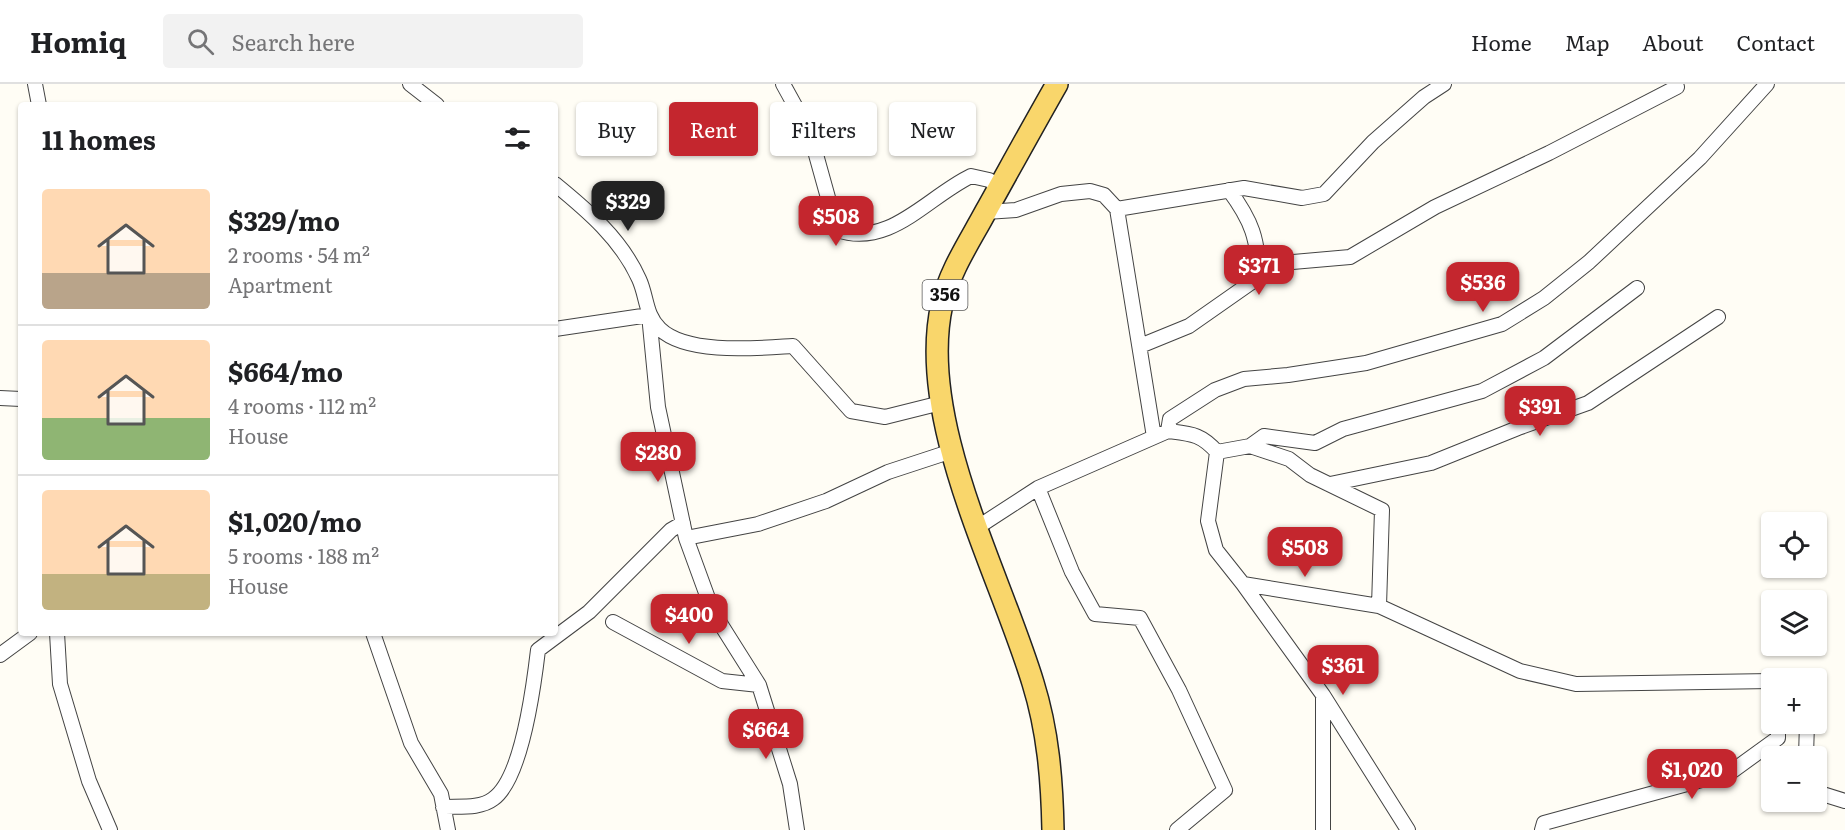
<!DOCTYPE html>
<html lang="en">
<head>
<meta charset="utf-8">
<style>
	:root { --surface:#fff; --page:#f2f2f2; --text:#202124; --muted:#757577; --line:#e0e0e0; --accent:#c4262e }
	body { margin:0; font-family:Literata,serif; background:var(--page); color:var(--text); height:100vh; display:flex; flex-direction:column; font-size:22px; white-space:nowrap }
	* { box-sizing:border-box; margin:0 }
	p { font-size:20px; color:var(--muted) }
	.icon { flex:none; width:33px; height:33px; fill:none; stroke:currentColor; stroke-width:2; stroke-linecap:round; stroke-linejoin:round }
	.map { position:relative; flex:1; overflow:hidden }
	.side { position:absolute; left:18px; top:18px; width:540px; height:534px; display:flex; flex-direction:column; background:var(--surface); border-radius:6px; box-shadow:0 2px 4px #0004 }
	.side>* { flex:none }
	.banner { position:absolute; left:576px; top:18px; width:570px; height:54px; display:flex; gap:12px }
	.controls { position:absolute; left:1761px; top:428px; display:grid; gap:12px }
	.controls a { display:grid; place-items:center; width:66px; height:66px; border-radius:6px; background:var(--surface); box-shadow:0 2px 4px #0004; font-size:30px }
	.price { position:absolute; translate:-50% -51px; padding:0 14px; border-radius:12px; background:var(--accent); color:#fff; font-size:20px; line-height:39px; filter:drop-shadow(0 2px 3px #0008) }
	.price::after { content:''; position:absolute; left:50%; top:36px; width:18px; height:14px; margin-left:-9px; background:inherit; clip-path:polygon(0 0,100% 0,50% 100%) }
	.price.active { background:#222; color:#fff }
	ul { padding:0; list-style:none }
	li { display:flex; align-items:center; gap:18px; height:150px; padding:0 24px }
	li+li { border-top:2px solid var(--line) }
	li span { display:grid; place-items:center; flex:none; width:168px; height:120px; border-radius:6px; color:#555 }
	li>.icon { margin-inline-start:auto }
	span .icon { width:72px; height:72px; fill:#fffc; stroke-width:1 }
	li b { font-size:26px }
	h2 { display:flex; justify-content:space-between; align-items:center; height:72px; padding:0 24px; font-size:26px }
	.chip { padding:0 21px; border-radius:6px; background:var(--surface); box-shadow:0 2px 4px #0004; font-size:21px; line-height:54px }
	.chip.active { background:var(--accent); color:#fff }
	header { display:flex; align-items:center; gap:36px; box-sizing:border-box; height:84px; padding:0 30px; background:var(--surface); border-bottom:2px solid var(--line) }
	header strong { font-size:28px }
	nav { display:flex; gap:33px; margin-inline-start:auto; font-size:21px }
	.search { width:420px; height:54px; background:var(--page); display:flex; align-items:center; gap:15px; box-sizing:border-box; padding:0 21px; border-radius:6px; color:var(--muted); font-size:22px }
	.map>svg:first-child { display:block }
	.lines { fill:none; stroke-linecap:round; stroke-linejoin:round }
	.street-casing { stroke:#444; stroke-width:16 }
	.primary-casing { stroke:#222; stroke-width:24 }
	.street { stroke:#fff; stroke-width:14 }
	.primary { stroke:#f9d66b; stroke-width:21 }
	.labels { text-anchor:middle; stroke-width:6; stroke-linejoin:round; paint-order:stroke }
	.shield { fill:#fff; stroke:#585858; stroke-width:1.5 }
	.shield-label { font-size:18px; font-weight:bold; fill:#111 }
</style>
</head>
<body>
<header>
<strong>Homiq</strong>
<div class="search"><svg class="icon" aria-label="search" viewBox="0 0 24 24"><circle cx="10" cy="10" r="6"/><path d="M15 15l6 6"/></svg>Search here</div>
<nav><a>Home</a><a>Map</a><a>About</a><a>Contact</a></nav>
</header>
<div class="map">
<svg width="1845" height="746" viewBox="0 0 1845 746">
	<rect width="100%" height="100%" fill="#fffdf5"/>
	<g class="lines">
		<defs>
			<path id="street" d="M 35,0 L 39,21
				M 410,0 L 437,21
				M 783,0 L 810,49 L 837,146 C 890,164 926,114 971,92 L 989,96 L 999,104
				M 555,100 C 588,127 621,155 639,195 C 647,212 645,231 660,245 C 687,271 758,264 793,262 L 851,327 L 885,333 L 941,319
				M 1117,125 L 1154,353
				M 986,128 L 1016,126 L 1061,110 L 1090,107 L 1104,111 L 1117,125 L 1244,104 L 1302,114 L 1324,110 L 1373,58 L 1424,13 L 1444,0
				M 1259,181 L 1350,173 L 1435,123 L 1549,69 L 1677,3
				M 555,245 L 649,231 L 658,323 L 686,454 L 713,528 L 759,601 L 790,700 L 797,746
				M 1140,262 L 1189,242 L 1259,193 C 1258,155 1252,137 1229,106
				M 0,314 L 21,315
				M 1168,347 L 1170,335 L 1215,306 L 1244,295 L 1288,291 L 1366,279 L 1502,240 L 1544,214 L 1589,178 L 1700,74 L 1767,0
				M 1250,362 L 1264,352 L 1315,359 L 1343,345 L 1482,307 L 1544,274 L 1637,204
				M 1217,368 L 1250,362 L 1289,375 L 1310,391 L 1382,426 L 1379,522
				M 1330,400 L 1431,379 L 1518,344 L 1588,319 L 1718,233
				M 1038,404 L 1072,488 L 1095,530 L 1140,534 L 1179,606 L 1225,706 L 1177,746
				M 978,443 L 1038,404 L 1168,347 C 1192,350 1201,350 1217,368 L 1208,437 L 1216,466 L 1243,500 L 1379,522 L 1520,587 L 1576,600 L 1772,597
				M 686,454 L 758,440 L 826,417 L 888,388 L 952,367
				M 1243,500 L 1323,611 L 1408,746
				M 613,538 L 722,597 L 759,601
				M 57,549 L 60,600 L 89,697 L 110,746
				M 373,549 L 411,659 L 441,710 L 448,746
				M 0,571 L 30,549
				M 1806,672 L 1807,639
				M 1816,708 L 1845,717
				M 443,723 C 459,722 480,725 493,715 C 522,695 534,600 538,566 L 589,528 L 671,446 L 683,439
				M 1323,746 L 1323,611
				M 1542,746 L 1544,739 L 1731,688 L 1778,654 L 1778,639"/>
			<path id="primary" d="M 1053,746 C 1052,696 1048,647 1033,599 C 999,487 916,336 942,220 C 950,186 970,157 986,127 C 1010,84 1033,42 1057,0"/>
		</defs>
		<use href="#street" class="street-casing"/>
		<use href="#primary" class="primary-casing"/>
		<use href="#street" class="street"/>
		<use href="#primary" class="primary"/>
	</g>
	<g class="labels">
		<rect class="shield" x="922.5" y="196" width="45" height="30" rx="4.5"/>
		<g class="shield-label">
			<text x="945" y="217">356</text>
		</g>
	</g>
</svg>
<div class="controls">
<a><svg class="icon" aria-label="locate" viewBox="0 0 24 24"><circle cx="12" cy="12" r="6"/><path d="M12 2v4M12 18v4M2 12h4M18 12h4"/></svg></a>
<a><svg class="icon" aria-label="layers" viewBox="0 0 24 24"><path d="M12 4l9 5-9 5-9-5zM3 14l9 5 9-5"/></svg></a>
<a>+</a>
<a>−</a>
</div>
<b class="price active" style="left:628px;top:148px">$329</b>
<b class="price" style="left:836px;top:163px">$508</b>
<b class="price" style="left:1259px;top:212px">$371</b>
<b class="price" style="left:1483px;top:229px">$536</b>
<b class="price" style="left:1540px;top:353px">$391</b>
<b class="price" style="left:658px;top:399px">$280</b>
<b class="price" style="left:1305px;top:494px">$508</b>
<b class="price" style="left:689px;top:561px">$400</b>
<b class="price" style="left:1343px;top:612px">$361</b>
<b class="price" style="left:766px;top:676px">$664</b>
<b class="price" style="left:1692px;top:716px">$1,020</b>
<div class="banner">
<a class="chip">Buy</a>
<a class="chip active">Rent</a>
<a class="chip">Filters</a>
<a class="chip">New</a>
</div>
<section class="side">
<h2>11 homes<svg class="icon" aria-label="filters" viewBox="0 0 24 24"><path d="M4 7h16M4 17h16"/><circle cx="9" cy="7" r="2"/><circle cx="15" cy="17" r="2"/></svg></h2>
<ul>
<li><span style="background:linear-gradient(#ffd9b3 70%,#b9a48a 0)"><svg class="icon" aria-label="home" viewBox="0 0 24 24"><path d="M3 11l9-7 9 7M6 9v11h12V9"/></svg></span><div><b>$329/mo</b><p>2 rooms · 54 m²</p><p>Apartment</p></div></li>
<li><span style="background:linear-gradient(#ffd9b3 65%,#8fb573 0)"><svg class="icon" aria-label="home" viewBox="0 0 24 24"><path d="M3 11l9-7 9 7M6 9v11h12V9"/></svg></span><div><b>$664/mo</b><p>4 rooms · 112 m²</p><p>House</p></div></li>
<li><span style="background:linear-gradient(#ffd9b3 70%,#c2b280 0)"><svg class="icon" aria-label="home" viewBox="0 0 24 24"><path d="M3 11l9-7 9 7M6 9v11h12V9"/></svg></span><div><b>$1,020/mo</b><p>5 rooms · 188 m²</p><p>House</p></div></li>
</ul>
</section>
</div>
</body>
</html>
